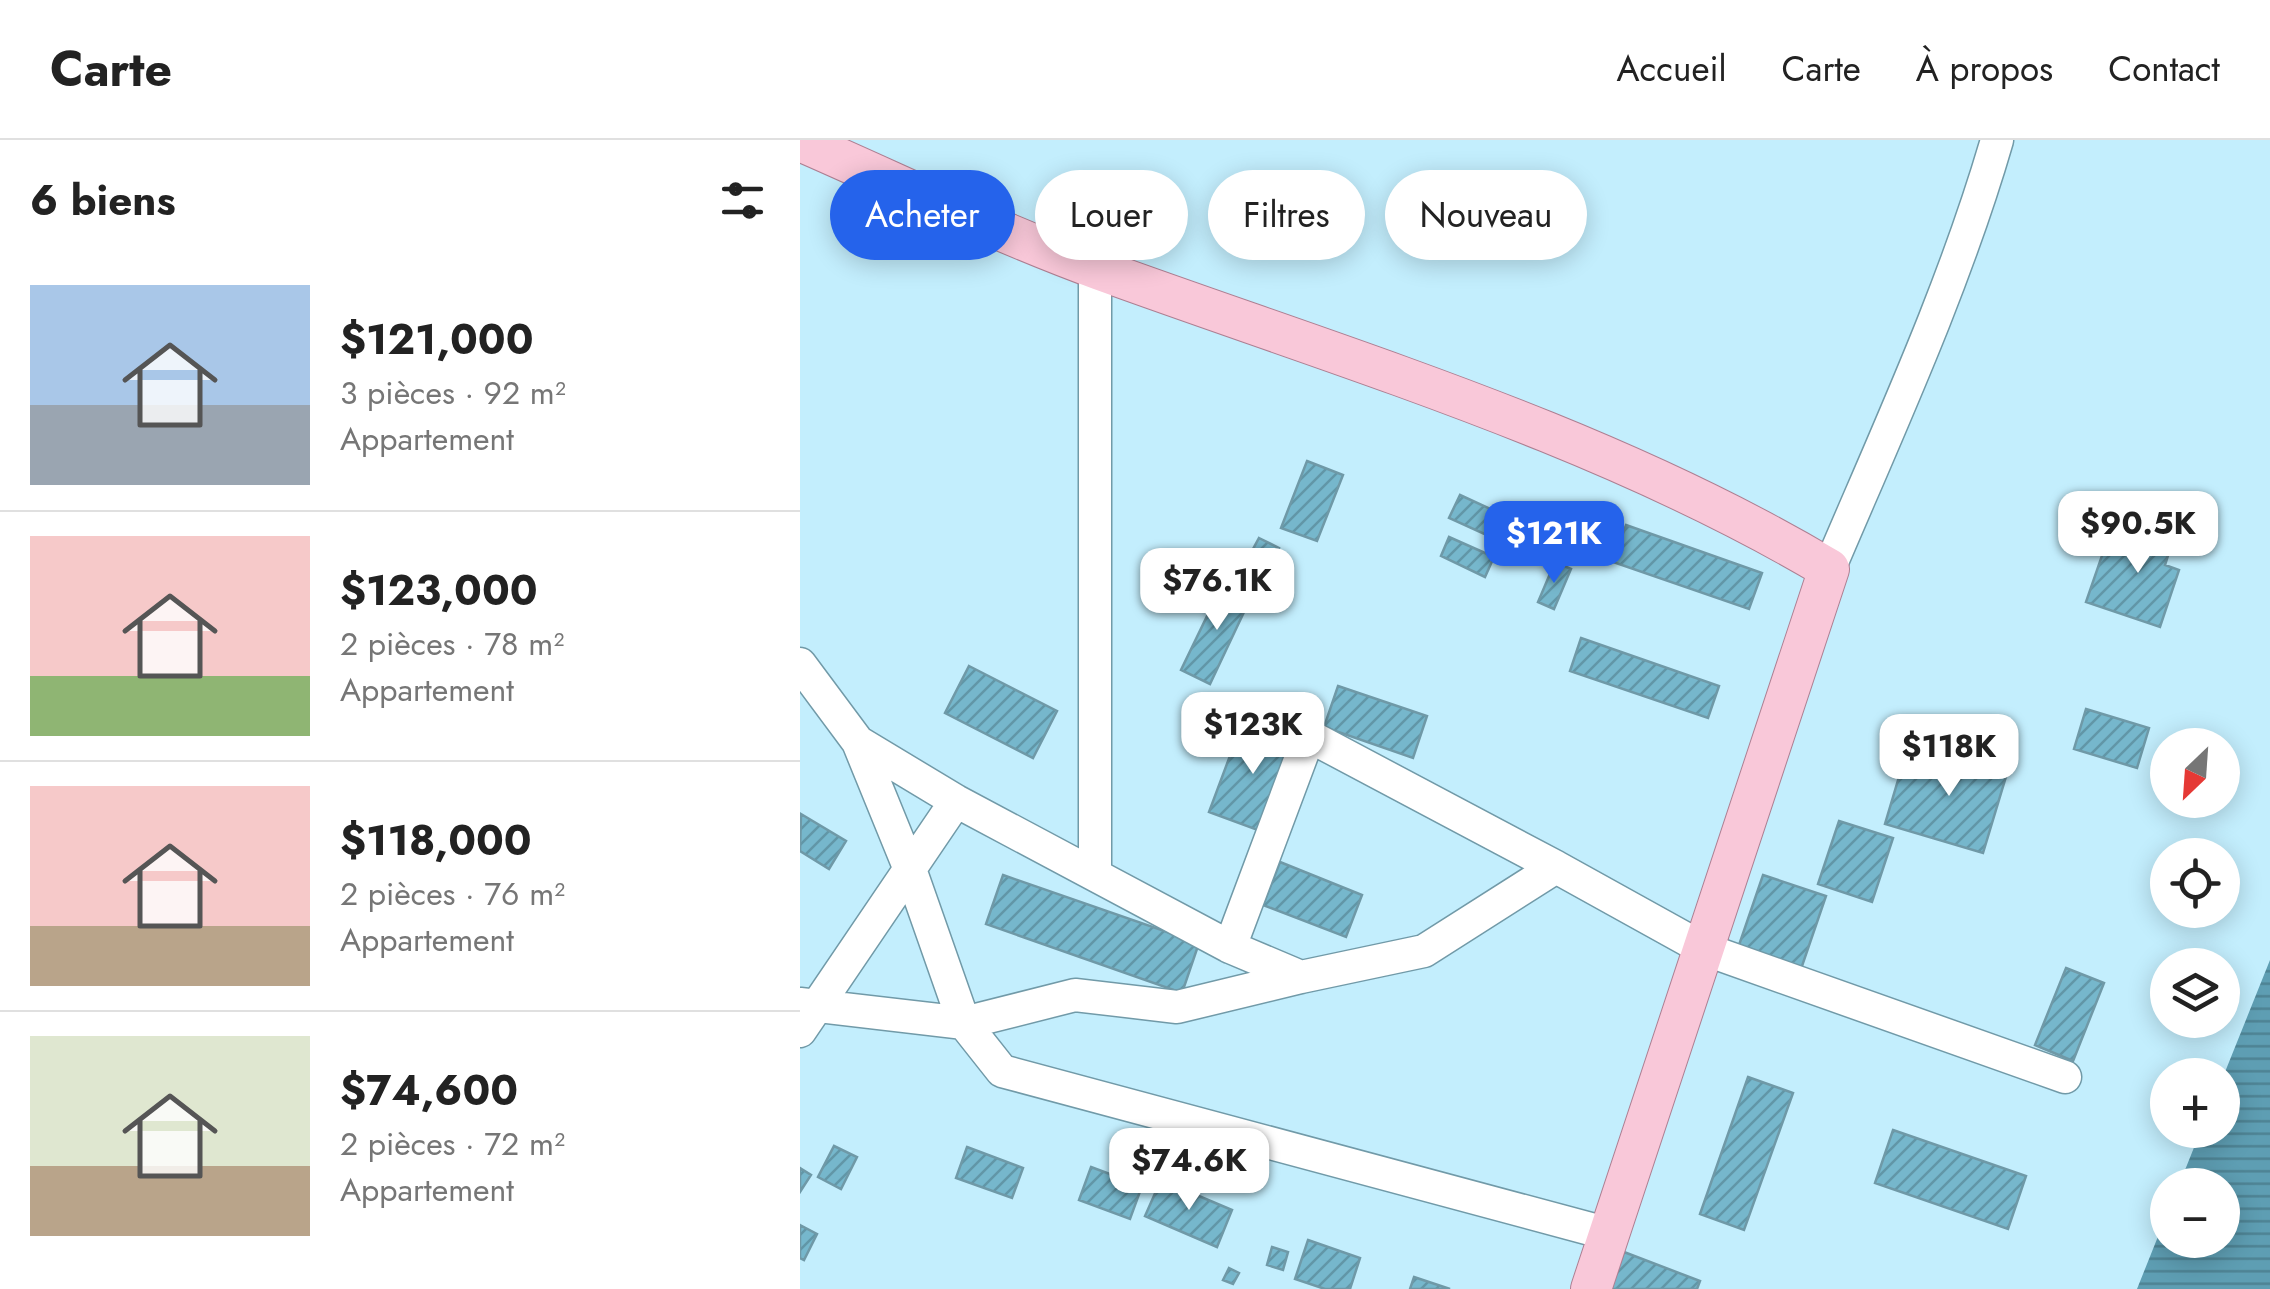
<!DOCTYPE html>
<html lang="fr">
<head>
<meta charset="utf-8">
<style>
	:root { --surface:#fff; --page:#f2f2f2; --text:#222; --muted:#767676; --line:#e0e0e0; --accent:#2563eb }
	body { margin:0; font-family:Jost,sans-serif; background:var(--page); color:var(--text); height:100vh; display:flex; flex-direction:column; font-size:38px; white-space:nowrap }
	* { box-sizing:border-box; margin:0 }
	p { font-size:32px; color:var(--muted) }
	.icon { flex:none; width:55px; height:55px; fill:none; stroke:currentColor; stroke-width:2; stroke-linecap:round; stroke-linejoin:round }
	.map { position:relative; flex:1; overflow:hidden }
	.details { display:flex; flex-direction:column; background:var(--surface); width:800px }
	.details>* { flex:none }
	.banner { position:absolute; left:30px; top:30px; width:950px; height:90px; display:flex; gap:20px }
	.needle { width:65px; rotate:205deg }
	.controls { position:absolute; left:1350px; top:588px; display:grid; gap:20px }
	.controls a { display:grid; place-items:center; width:90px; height:90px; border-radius:50%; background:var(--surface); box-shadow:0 5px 25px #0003; font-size:50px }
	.price { position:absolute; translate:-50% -85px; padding:0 22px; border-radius:20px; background:#fff; color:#222; font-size:32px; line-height:65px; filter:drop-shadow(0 2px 5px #0008) }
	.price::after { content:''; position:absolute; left:50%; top:60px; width:30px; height:22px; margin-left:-15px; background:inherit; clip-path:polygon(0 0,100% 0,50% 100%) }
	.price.selected { background:var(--accent); color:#fff }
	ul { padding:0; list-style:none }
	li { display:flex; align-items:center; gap:30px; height:250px; padding:0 30px }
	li+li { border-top:2px solid var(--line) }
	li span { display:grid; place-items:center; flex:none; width:280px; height:200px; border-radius:0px; color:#555 }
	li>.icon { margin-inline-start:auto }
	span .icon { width:120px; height:120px; fill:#fffc; stroke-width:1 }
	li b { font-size:42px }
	h2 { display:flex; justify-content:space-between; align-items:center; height:120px; padding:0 30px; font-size:42px }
	.tag { padding:0 35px; border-radius:45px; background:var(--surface); box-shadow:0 5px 25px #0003; font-size:35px; line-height:90px }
	.tag.selected { background:var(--accent); color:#fff }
	header { display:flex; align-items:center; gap:60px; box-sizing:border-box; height:140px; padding:0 50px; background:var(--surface); border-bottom:2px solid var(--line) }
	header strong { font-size:48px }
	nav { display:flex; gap:55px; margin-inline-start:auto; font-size:35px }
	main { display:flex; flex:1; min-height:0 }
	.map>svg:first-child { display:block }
	.water { fill:url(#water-rules) }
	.building { fill:url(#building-hatch); stroke:#6f99a7; stroke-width:2.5 }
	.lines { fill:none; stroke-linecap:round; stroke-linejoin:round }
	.minor-casing { stroke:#719aa8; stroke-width:35 }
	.major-casing { stroke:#ad7f92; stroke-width:42 }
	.minor { stroke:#fff; stroke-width:32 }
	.major { stroke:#f9c8d9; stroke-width:40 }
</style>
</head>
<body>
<header>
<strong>Carte</strong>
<nav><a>Accueil</a><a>Carte</a><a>À propos</a><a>Contact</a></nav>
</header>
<main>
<section class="details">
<h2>6 biens<svg class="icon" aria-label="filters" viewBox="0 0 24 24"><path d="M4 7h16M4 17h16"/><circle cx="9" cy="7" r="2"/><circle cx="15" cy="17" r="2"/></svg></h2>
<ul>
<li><span style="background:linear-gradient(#a9c7e8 60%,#9aa5b1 0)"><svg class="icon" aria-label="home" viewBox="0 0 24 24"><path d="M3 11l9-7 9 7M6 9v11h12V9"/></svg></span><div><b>$121,000</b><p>3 pièces · 92 m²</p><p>Appartement</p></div></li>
<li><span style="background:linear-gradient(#f6c9c9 70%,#8fb573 0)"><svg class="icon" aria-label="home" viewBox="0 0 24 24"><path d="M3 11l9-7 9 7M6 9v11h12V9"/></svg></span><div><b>$123,000</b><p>2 pièces · 78 m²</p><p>Appartement</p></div></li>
<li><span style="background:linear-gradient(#f6c9c9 70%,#b9a48a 0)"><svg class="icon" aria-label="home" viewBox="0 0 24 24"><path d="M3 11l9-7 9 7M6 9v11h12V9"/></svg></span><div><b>$118,000</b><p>2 pièces · 76 m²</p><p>Appartement</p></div></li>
<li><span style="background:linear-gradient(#dfe7d0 65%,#b9a48a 0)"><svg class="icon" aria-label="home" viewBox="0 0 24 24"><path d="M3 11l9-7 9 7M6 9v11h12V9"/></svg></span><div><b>$74,600</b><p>2 pièces · 72 m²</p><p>Appartement</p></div></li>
</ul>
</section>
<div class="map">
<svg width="1470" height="1149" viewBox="0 0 1470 1149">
	<defs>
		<pattern id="water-rules" width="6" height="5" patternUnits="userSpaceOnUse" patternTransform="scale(2.5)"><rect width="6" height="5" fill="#5e9eb3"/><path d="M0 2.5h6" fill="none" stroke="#4e8293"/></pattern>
		<pattern id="building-hatch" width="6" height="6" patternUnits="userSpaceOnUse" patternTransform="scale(2.5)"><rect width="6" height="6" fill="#76b7cc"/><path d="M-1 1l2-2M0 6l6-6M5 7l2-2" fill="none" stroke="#6196a7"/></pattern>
	</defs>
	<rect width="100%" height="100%" fill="#c3eefd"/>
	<path class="water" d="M 1470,820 L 1470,1149 L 1337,1149 L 1367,1074 L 1368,1100 L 1422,1100 L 1422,1045 L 1379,1045 L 1401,990 L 1422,990 L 1423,937 Z"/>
	<path class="building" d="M 507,321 L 543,335 L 517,401 L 481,388 Z
		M 660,355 L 710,378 L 700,401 L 649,378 Z
		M 1350,374 L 1378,384 L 1365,425 L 1379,430 L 1360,487 L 1286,462 L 1306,404 L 1337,415 Z
		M 826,385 L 962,433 L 949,469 L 813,422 Z
		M 649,397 L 694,417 L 685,437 L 641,416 Z
		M 459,398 L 479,408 L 466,432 L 446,422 Z
		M 755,422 L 771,429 L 754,469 L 738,462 Z
		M 424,441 L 452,455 L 410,544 L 381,530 Z
		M 781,498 L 919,546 L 908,578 L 770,531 Z
		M 169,526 L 257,571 L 233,618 L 145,573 Z
		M 538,546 L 627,576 L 613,618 L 524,587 Z
		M 1286,569 L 1349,588 L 1337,628 L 1274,609 Z
		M 443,581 L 496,601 L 463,692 L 409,672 Z
		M 1107,610 L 1174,630 L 1179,610 L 1211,620 L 1183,713 L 1085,684 Z
		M 1,674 L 46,701 L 29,729 L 0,711 Z
		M 1039,681 L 1093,698 L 1072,762 L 1018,744 Z
		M 480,722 L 562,755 L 546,797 L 463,765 Z
		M 203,735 L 399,803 L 382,853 L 186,784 Z
		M 963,735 L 1026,756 L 1001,829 L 938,808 Z
		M 1266,828 L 1304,843 L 1273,921 L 1235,905 Z
		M 948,937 L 993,953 L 944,1090 L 900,1074 Z
		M 1093,990 L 1226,1036 L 1208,1089 L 1075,1043 Z
		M 34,1006 L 57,1017 L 41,1049 L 18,1037 Z
		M 167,1007 L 223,1028 L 212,1058 L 156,1038 Z
		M 291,1027 L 342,1046 L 330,1079 L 279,1060 Z
		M 0,1028 L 11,1035 L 0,1052 Z
		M 361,1040 L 432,1070 L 417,1107 L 345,1076 Z
		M 0,1085 L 17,1094 L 4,1120 L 0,1118 Z
		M 508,1100 L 560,1118 L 550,1149 L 525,1149 L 495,1139 Z
		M 472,1107 L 488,1112 L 483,1130 L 467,1125 Z
		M 824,1112 L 900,1141 L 897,1149 L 810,1149 Z
		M 429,1128 L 439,1133 L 433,1144 L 423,1140 Z
		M 614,1137 L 650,1149 L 610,1149 Z"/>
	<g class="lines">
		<defs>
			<path id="minor" d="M 1029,429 C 1089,288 1154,148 1197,0
				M 0,524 L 58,602 L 156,661 L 430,807 L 501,837 L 624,811 L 756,727 L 904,809 L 1265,937
				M 58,602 L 111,732 L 164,883 L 202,931 L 809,1094
				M 295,735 L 295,128
				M 430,807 L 509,596 L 756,727
				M 0,864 L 164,883 L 275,855 L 377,867 L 501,837
				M 0,891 L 156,661"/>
			<path id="major" d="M 0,1 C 99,44 198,93 300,130 C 545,219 804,295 1029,429 L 791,1149"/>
		</defs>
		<use href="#minor" class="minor-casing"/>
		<use href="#major" class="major-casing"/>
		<use href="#minor" class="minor"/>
		<use href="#major" class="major"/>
	</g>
</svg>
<div class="controls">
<a><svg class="needle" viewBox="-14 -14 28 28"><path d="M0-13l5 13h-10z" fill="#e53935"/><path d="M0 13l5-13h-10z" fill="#767676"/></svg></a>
<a><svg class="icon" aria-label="locate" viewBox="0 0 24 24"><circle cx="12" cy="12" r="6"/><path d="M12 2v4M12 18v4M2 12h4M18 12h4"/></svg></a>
<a><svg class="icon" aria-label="layers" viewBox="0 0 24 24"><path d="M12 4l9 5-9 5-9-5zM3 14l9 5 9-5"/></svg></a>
<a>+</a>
<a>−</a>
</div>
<b class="price" style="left:1338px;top:436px">$90.5K</b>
<b class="price selected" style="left:754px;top:446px">$121K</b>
<b class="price" style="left:417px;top:493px">$76.1K</b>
<b class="price" style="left:453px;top:637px">$123K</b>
<b class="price" style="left:1149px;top:659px">$118K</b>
<b class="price" style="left:389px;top:1073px">$74.6K</b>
<div class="banner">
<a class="tag selected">Acheter</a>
<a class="tag">Louer</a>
<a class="tag">Filtres</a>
<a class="tag">Nouveau</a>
</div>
</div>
</main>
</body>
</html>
